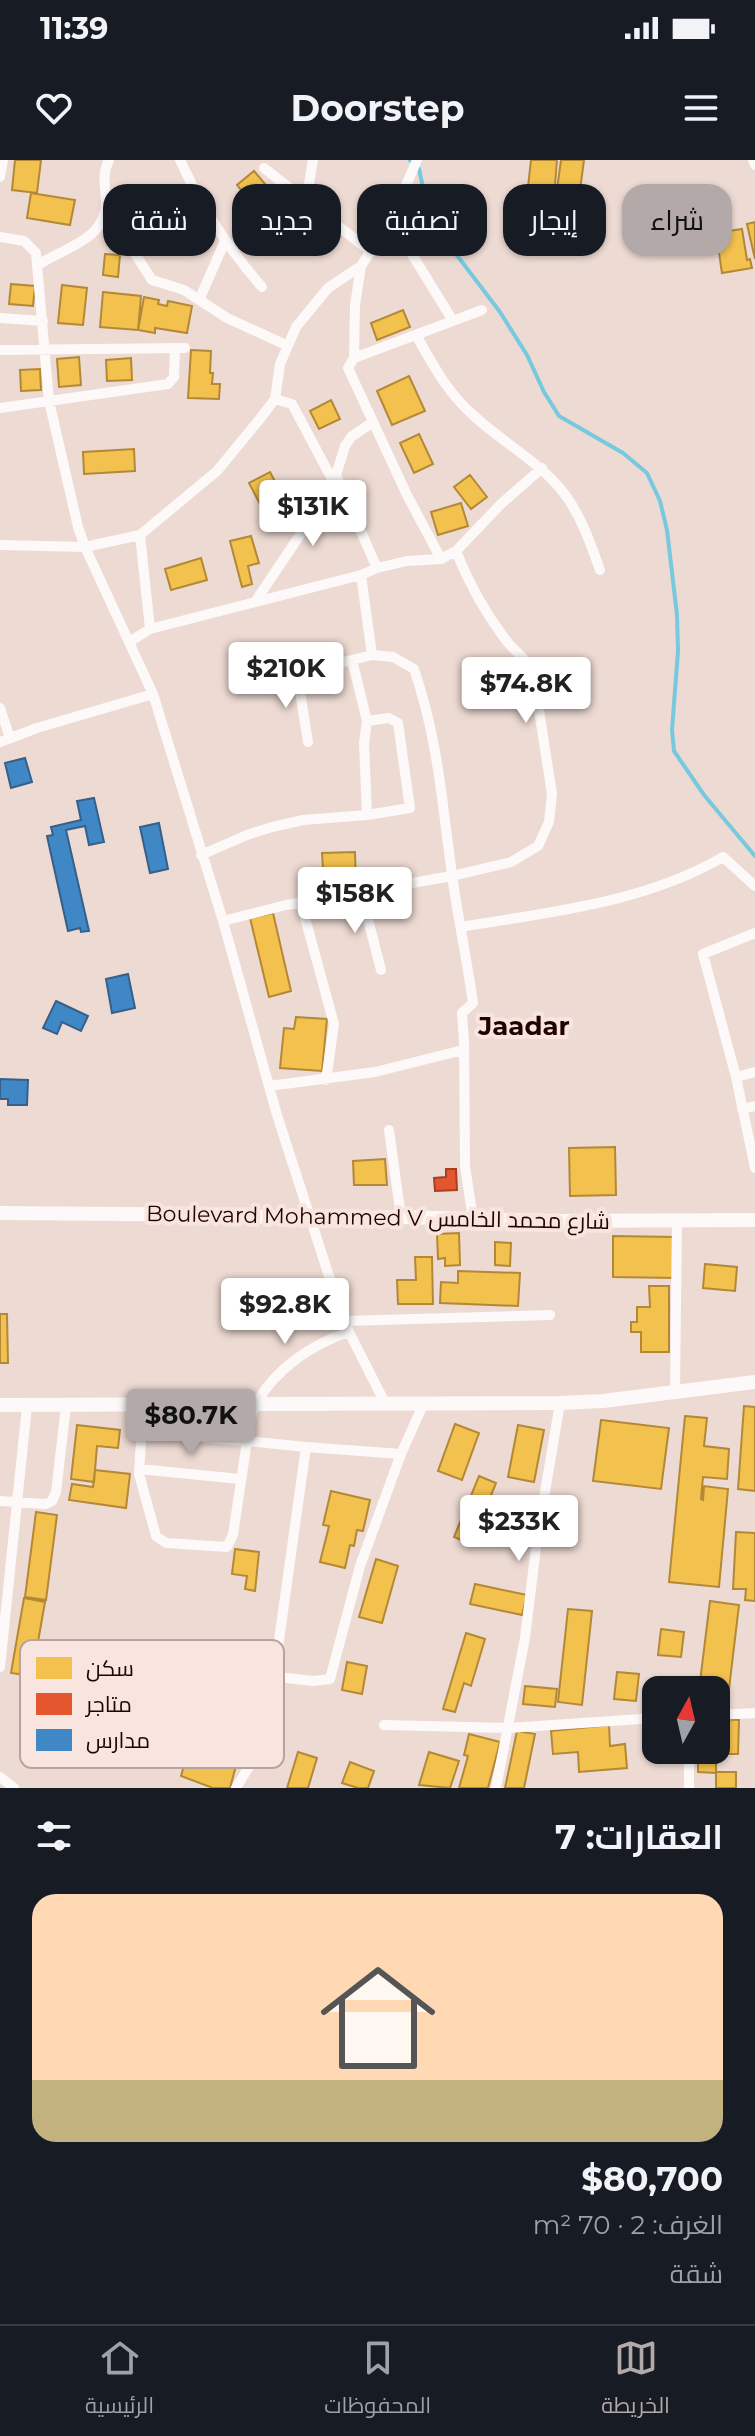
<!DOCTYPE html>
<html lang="ar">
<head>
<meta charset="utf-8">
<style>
	:root { --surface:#171b24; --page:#242831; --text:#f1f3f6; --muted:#9ea1a6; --line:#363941; --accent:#b3a9a9 }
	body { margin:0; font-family:Montserrat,Cairo,sans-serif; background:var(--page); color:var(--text); direction:rtl; height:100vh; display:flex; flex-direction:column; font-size:30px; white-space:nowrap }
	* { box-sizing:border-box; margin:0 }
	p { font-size:26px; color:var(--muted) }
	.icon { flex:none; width:44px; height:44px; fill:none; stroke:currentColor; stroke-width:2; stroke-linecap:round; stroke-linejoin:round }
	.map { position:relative; height:1628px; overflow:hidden; direction:ltr }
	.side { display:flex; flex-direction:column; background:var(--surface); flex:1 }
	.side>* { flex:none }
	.guide { position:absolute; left:24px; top:24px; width:708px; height:72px; direction:rtl; display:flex; gap:16px }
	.needle { width:52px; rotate:8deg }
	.fabs { position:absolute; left:642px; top:1516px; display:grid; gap:16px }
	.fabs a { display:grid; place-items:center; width:88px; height:88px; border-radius:16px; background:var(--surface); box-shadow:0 2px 6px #0004; font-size:40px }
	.price { position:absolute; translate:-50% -68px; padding:0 18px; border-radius:8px; background:#fff; color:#222; font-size:26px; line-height:52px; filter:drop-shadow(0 2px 4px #0008) }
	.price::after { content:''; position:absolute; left:50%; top:48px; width:24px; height:18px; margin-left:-12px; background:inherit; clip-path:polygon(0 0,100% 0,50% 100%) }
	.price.on { background:var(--accent); color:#111 }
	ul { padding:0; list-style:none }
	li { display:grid; align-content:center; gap:16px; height:424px; padding:0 32px }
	li span { display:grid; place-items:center; height:248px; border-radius:24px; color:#555 }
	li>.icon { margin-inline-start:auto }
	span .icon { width:144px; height:144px; fill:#fffc; stroke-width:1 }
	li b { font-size:34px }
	h2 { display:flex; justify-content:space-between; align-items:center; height:96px; padding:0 32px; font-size:34px }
	.tag { padding:0 28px; border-radius:24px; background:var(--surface); box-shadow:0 2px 6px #0004; font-size:28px; line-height:72px }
	.tag.on { background:var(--accent); color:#111 }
	.status { display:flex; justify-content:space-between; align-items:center; height:56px; padding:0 40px; background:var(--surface); direction:ltr }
	.status svg { height:22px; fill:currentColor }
	header { display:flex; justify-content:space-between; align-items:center; height:104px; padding:0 32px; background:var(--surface); font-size:36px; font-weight:700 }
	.tabs { display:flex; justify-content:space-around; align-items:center; height:112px; border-top:2px solid var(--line); background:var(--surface); font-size:22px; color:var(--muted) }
	.tabs a { display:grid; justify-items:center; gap:4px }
	.tabs .on { color:var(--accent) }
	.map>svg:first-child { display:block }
	.homes { fill:#f2c14e; stroke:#b38837; stroke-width:2 }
	.shops { fill:#e4572e; stroke:#aa3e20; stroke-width:2 }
	.schools { fill:#3f88c5; stroke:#36608a; stroke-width:2 }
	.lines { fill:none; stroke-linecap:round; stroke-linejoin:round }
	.stream { stroke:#76c9de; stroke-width:4 }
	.street { stroke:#fcf9f8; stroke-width:10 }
	.secondary { stroke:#fcf9f8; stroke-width:14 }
	.labels { text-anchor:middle; stroke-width:8; stroke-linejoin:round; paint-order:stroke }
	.street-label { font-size:22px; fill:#210400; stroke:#f8e5df }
	.quarter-label { font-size:26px; font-weight:bold; fill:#210400; stroke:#f8e5df }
	.key { fill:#f8e5df; stroke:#b8a29c; stroke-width:2 }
	.key-label { font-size:22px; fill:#210400 }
</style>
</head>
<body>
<div class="status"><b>11:39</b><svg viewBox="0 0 49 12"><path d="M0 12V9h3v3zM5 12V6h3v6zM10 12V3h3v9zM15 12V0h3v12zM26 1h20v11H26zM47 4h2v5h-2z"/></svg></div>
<header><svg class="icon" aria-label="menu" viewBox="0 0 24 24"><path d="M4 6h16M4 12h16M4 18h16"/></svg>Doorstep<svg class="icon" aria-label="heart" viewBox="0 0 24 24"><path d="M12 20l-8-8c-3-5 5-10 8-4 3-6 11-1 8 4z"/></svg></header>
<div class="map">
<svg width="755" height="1628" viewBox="0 0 755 1628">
	<rect width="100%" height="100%" fill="#eddad3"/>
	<path class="homes" d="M 15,0 L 41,0 L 37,33 L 12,30 Z
		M 531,0 L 557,0 L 554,37 L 533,35 L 534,27 L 528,27 Z
		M 561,0 L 584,0 L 579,38 L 556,36 Z
		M 254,11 L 271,31 L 253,45 L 237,25 Z
		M 31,33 L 75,40 L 70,65 L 27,58 Z
		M 755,62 L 755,99 L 747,64 Z
		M 742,69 L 747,100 L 750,99 L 752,108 L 722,113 L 716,73 Z
		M 105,94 L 120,95 L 118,117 L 103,115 Z
		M 11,124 L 35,126 L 33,146 L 9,144 Z
		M 62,125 L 87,128 L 83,165 L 58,163 Z
		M 103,132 L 141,136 L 138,170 L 100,167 Z
		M 144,137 L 159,140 L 158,144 L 167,146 L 168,141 L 192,146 L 187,173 L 155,168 L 155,173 L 138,170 Z
		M 403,150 L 410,167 L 377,180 L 371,163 Z
		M 191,190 L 211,191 L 210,213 L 213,213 L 212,224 L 220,224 L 219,239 L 188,238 Z
		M 79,197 L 81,225 L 59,227 L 57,199 Z
		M 131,198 L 132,220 L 107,221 L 106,200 Z
		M 40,209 L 41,230 L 21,231 L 20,210 Z
		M 409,216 L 425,251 L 392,265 L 377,231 Z
		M 331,240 L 340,259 L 319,269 L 310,251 Z
		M 419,274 L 433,304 L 414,313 L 400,283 Z
		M 134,289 L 135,311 L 84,314 L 83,292 Z
		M 270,312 L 281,333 L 260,344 L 249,323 Z
		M 470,315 L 487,337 L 471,349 L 454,327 Z
		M 292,334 L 305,353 L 287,366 L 274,347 Z
		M 461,343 L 468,366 L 438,375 L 431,352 Z
		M 251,376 L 259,403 L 248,406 L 252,424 L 242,427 L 230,381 Z
		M 201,398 L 207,420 L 171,430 L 165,409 Z
		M 355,692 L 356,723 L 324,725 L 322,693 Z
		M 273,753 L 291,831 L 269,837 L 250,758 Z
		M 296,857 L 327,859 L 322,911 L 280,908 L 284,868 L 294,869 Z
		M 615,987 L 616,1035 L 570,1036 L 569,988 Z
		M 385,999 L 387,1025 L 354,1025 L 353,1001 Z
		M 459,1073 L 460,1105 L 445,1106 L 445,1098 L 438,1099 L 437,1074 Z
		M 613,1076 L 676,1077 L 675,1118 L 613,1117 Z
		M 495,1082 L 511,1083 L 510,1106 L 495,1105 Z
		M 415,1097 L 432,1097 L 433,1144 L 398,1144 L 397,1120 L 416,1120 Z
		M 705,1104 L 737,1107 L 735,1131 L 703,1128 Z
		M 458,1111 L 520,1113 L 518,1146 L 440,1143 L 441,1122 L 458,1123 Z
		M 649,1126 L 669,1126 L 669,1192 L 641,1192 L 641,1172 L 631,1172 L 631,1162 L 637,1162 L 637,1147 L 650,1147 Z
		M 0,1154 L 7,1154 L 8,1203 L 0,1203 Z
		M 744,1246 L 755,1247 L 755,1331 L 738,1329 Z
		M 685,1256 L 707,1258 L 704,1286 L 729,1289 L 727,1319 L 703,1317 L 701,1339 L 703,1340 L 704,1326 L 728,1329 L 719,1427 L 669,1422 Z
		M 601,1260 L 669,1268 L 661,1329 L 593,1321 Z
		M 455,1264 L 479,1273 L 462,1320 L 438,1311 Z
		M 77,1265 L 120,1270 L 118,1288 L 97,1286 L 94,1322 L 71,1319 Z
		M 518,1265 L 544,1270 L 534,1322 L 508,1317 Z
		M 95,1310 L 130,1314 L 126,1348 L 69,1340 L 72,1324 L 93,1327 Z
		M 479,1316 L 496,1323 L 471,1384 L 454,1377 Z
		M 331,1331 L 370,1340 L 363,1371 L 357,1370 L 354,1386 L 350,1385 L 345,1408 L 320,1402 L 329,1366 L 323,1365 Z
		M 36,1352 L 57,1355 L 46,1440 L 25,1437 Z
		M 736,1372 L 755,1373 L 755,1441 L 745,1440 L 746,1429 L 733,1429 Z
		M 235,1389 L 259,1392 L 255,1431 L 245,1429 L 247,1416 L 232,1414 Z
		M 376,1399 L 398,1406 L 382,1463 L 359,1457 Z
		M 475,1424 L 527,1435 L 522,1455 L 470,1444 Z
		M 24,1438 L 45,1442 L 32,1516 L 11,1513 Z
		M 710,1441 L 739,1445 L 728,1537 L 716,1535 L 716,1530 L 699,1530 Z
		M 568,1449 L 592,1451 L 582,1545 L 558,1542 Z
		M 661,1469 L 684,1472 L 681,1497 L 658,1495 Z
		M 466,1473 L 485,1479 L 471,1526 L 464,1523 L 455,1552 L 443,1549 Z
		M 347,1502 L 367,1506 L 362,1534 L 342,1530 Z
		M 617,1512 L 639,1514 L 636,1541 L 614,1539 Z
		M 525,1526 L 557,1529 L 555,1547 L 523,1544 Z
		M 716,1559 L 739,1560 L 738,1594 L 716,1594 L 716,1613 L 698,1612 L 698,1590 L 716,1590 Z
		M 609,1565 L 610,1586 L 625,1584 L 627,1608 L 579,1612 L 578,1592 L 553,1594 L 551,1571 Z
		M 517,1571 L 535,1574 L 524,1628 L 505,1628 Z
		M 469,1574 L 500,1582 L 488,1628 L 459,1628 L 468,1596 L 464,1595 Z
		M 190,1584 L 238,1598 L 230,1628 L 213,1628 L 181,1616 Z
		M 298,1592 L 317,1598 L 308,1628 L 287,1628 Z
		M 429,1592 L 459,1601 L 450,1628 L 419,1625 Z
		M 350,1602 L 374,1611 L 368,1628 L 358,1628 L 342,1623 Z
		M 716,1612 L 736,1612 L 736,1628 L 716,1628 Z"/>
	<path class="shops" d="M 446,1009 L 456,1009 L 457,1030 L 435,1031 L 434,1018 L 446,1017 Z"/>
	<path class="schools" d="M 25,598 L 32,622 L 11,628 L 5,603 Z
		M 94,638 L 104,682 L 89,685 L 85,666 L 66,670 L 89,771 L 81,772 L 80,768 L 68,771 L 47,676 L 53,675 L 51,667 L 81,660 L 77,641 Z
		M 159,663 L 168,709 L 150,713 L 140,667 Z
		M 128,814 L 135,848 L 112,853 L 106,819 Z
		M 56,841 L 88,856 L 81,871 L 62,862 L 57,874 L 43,868 Z
		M 0,919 L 28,920 L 27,945 L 8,945 L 8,939 L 0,939 Z"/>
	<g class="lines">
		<path class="stream" d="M 410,0 L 419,9 L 427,46 L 440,73 L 500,152 L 527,195 L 544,232 L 559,256 L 623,293 L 647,313 L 660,341 L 667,370 L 677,455 L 678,491 L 672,570 L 674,591 L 704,635 L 755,696"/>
		<path class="street" d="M 180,0 C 201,47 228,88 262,127
			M 753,0 L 755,5
			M 264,8 L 370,91
			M 0,17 L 3,0
			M 306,41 L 313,0
			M 106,49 L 152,120 L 184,130 L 227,158 L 286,185
			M 391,60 L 453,161
			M 0,77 L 24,81 L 36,93 L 49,241 L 78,367 L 85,387 L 153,534 L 223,761 L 277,955 L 328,1113 L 349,1172 L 385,1243
			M 38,105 C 63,88 105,80 106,44 C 106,27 101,16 109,0
			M 200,138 L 225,81
			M 0,158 L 43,161
			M 416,175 C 433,205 447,232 473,255 C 504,284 541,302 566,336 C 582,358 591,385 600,410
			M 0,190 L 185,188
			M 354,198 L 355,145 L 361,106 L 391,60 L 417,0
			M 275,239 L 292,244 L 333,321
			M 0,248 L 168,224 L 174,217 L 175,188
			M 336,315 L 377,408
			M 0,385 L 85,387 L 140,375
			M 441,399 L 407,335 L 348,208 L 354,198 L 482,150
			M 361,415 L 372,495
			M 257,439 L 320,345 L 336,315 L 345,286 L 351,277 L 373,262
			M 150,469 L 140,375 L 217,311 L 259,260 L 275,239 L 280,204 L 296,167 L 328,128 L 361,106
			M 129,482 L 150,469 L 361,415 L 377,408 L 407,401 L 441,399 L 456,391 L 502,343 L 542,308
			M 352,500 L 367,561 L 364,583 L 367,655
			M 297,513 L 308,582
			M 275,519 L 372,495 L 393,497 L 414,509 C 438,579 442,642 452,715 C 458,758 467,800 473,843 L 462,853 L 464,881 L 465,1006 L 473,1059
			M 0,548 L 10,578
			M 0,582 L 37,568 L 153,534
			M 201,695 L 247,675 L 272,667 L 303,660 L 367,655 L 410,648 L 398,563 L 389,558 L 367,561
			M 361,732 L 381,810
			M 301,743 L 334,864 L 326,920
			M 223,761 L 286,745 L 452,716 L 511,702 L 538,686 L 549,662 L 552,634 L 533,512 C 526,498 515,492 505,479 C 484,451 469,424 456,391
			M 461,767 C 549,752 644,743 723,697 L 755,726
			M 755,773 L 703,794 L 736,917 L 755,1008
			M 736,917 L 755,912
			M 269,926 L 375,912 L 463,890
			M 742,949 L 755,946
			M 389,970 L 401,1057
			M 345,1161 L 550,1155
			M 675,1231 L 677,1059
			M 142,1273 L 247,1281 L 233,1375 L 227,1387 L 166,1383 L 156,1376 L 139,1314 L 143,1246
			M 306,1287 L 401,1294
			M 139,1309 L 240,1319
			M 0,1341 L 46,1344 L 52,1341 L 56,1332 L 66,1246
			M 0,1507 L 27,1246
			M 716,1555 L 755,1553
			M 384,1565 L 508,1568 L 656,1558
			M 256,1595 L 237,1588 L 232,1583 L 243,1518 L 251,1514 L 313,1521 L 330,1519 L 360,1406 L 401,1294 L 423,1245
			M 0,1617 L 14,1628
			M 236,1628 L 256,1595 L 267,1566 L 306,1287 L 247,1281 C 250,1269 250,1254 256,1244 C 275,1209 312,1184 349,1172
			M 496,1628 L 525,1478 L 537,1379 L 560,1243
			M 689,1628 L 689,1590"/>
		<path class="secondary" d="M 0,1053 L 240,1055 L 311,1060 L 401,1057 L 547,1061 L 755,1060
			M 0,1245 L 560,1243 L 603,1241 L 755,1222"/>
	</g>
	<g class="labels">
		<g class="street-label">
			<text transform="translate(378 1057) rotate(1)" y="8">Boulevard Mohammed V شارع محمد الخامس</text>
		</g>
		<g class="quarter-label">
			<text x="524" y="875">Jaadar</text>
		</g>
	</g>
	<rect x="20" y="1480" width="264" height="128" rx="12" class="key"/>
	<rect x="36" y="1497" width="36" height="22" fill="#f2c14e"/>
	<rect x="36" y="1533" width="36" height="22" fill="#e4572e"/>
	<rect x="36" y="1569" width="36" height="22" fill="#3f88c5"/>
	<g class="key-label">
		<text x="86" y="1516">سكن</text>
		<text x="86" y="1552">متاجر</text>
		<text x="86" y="1588">مدارس</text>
	</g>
</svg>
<div class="fabs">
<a><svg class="needle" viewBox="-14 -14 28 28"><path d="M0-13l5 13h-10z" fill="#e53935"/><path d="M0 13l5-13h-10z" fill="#9ea1a6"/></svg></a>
</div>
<b class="price" style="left:313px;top:388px">$131K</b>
<b class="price" style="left:286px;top:550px">$210K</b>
<b class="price" style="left:526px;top:565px">$74.8K</b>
<b class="price" style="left:355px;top:775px">$158K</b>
<b class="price" style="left:285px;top:1186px">$92.8K</b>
<b class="price on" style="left:191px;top:1297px">$80.7K</b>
<b class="price" style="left:519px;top:1403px">$233K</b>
<div class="guide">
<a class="tag on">شراء</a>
<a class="tag">إيجار</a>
<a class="tag">تصفية</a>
<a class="tag">جديد</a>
<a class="tag">شقة</a>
</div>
</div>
<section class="side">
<h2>العقارات: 7<svg class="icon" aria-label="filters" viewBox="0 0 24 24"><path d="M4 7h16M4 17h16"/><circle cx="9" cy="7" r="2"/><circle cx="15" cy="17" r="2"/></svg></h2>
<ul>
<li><span style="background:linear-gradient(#ffd9b3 75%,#c2b280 0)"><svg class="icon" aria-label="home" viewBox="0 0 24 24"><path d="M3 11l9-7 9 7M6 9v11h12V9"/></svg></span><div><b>$80,700</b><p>الغرف: 2 · 70 m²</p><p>شقة</p></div></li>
</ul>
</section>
<nav class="tabs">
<a class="on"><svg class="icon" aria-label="map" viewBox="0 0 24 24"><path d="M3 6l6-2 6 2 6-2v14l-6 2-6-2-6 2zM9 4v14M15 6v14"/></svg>الخريطة</a>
<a><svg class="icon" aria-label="saved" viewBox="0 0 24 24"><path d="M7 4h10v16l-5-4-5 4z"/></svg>المحفوظات</a>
<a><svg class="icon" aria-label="home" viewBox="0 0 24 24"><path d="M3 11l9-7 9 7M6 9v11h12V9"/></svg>الرئيسية</a>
</nav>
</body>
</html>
